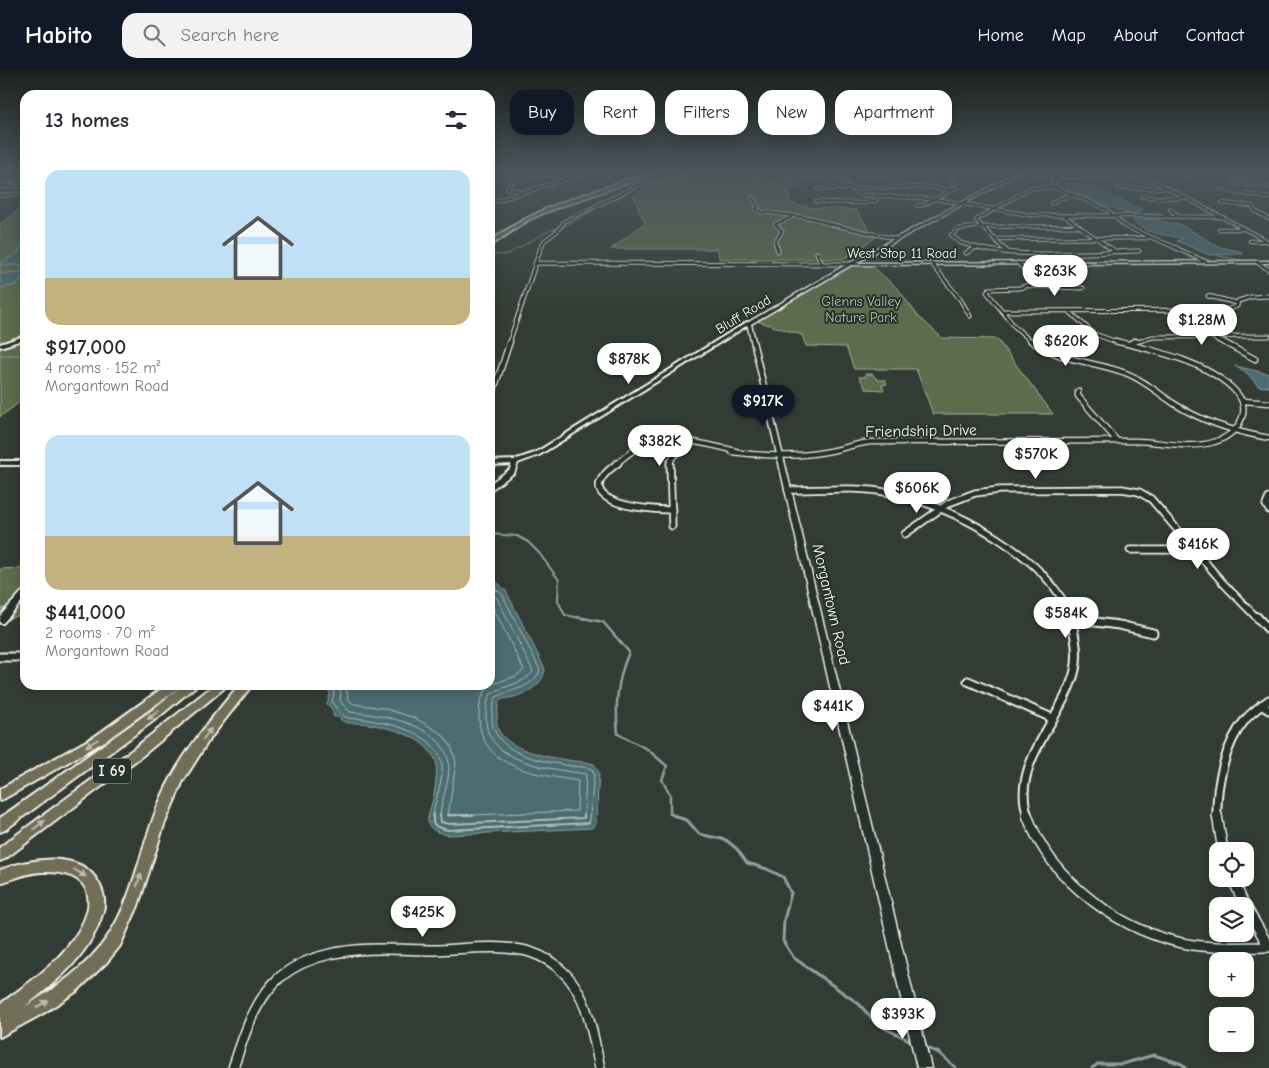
<!DOCTYPE html>
<html lang="en">
<head>
<meta charset="utf-8">
<style>
	:root { --surface:#fff; --page:#f2f2f3; --text:#2b2b33; --muted:#7c7c81; --accent:#111827 }
	body { margin:0; font-family:"Comic Neue",sans-serif; background:var(--page); color:var(--text); height:100vh; display:flex; flex-direction:column; font-size:19px; white-space:nowrap }
	* { box-sizing:border-box; margin:0 }
	p { font-size:16px; color:var(--muted) }
	.icon { flex:none; width:28px; height:28px; fill:none; stroke:currentColor; stroke-width:2; stroke-linecap:round; stroke-linejoin:round }
	.map { position:relative; flex:1; overflow:hidden }
	.sheet { position:absolute; left:20px; top:20px; width:475px; height:600px; display:flex; flex-direction:column; background:var(--surface); border-radius:15px; box-shadow:0 2px 12px #0003 }
	.sheet>* { flex:none }
	.banner { position:absolute; left:510px; top:20px; width:475px; height:45px; display:flex; gap:10px }
	.buttons { position:absolute; left:1209px; top:772px; display:grid; gap:10px }
	.buttons a { display:grid; place-items:center; width:45px; height:45px; border-radius:10px; background:var(--surface); box-shadow:0 2px 12px #0003; font-size:25px }
	.price { position:absolute; translate:-50% -42px; padding:0 11px; border-radius:18px; background:#fff; color:#222; font-size:16px; line-height:32px; filter:drop-shadow(0 1px 2px #0008) }
	.price::after { content:''; position:absolute; left:50%; top:30px; width:15px; height:11px; margin-left:-8px; background:inherit; clip-path:polygon(0 0,100% 0,50% 100%) }
	.price.selected { background:var(--accent); color:#fff }
	ul { padding:0; list-style:none }
	li { display:grid; align-content:center; gap:10px; height:265px; padding:0 25px }
	li span { display:grid; place-items:center; height:155px; border-radius:15px; color:#555 }
	li>.icon { margin-inline-start:auto }
	span .icon { width:90px; height:90px; fill:#fffc; stroke-width:1 }
	li b { font-size:21px }
	h2 { display:flex; justify-content:space-between; align-items:center; height:60px; padding:0 25px; font-size:21px }
	.pill { padding:0 18px; border-radius:15px; background:var(--surface); box-shadow:0 2px 12px #0003; font-size:18px; line-height:45px }
	.pill.selected { background:var(--accent); color:#fff }
	header { display:flex; align-items:center; gap:30px; box-sizing:border-box; height:70px; padding:0 25px; background:var(--accent); color:#fff }
	header strong { font-size:24px }
	nav { display:flex; gap:28px; margin-inline-start:auto; font-size:18px }
	.search { width:350px; height:45px; background:var(--page); display:flex; align-items:center; gap:12px; box-sizing:border-box; padding:0 18px; border-radius:15px; color:var(--muted); font-size:19px }
	.map>svg:first-child { display:block }
	.green { fill:#5d6c4e; stroke:#a8ae9b }
	.water { fill:#4b6c71; stroke:#8fa1a1 }
	.lines { fill:none; stroke-linecap:round; stroke-linejoin:round }
	.shore-far1 { stroke:#b0bcb8; stroke-width:1 }
	.shore { stroke:#b0bcb8; stroke-width:2 }
	.stream-far3 { stroke:#8fa1a1; stroke-width:1 }
	.stream-far2 { stroke:#8fa1a1; stroke-width:2 }
	.stream-far1 { stroke:#8fa1a1; stroke-width:2.5 }
	.stream { stroke:#8fa1a1; stroke-width:3 }
	.minor-far5-casing { stroke:#f4f1e8; stroke-width:4.5 }
	.minor-far4-casing { stroke:#f4f1e8; stroke-width:5 }
	.minor-far3-casing { stroke:#f4f1e8; stroke-width:7 }
	.minor-far2-casing { stroke:#f4f1e8; stroke-width:9 }
	.minor-far1-casing { stroke:#f4f1e8; stroke-width:11 }
	.minor-casing { stroke:#f4f1e8; stroke-width:12 }
	.tertiary-casing { stroke:#f4f1e8; stroke-width:4 }
	.secondary-casing { stroke:#f4f1e8; stroke-width:3 }
	.motorway-casing { stroke:#f4f1e8; stroke-width:4 }
	.minor-far5 { stroke:#26332d; stroke-width:2.5 }
	.minor-far4 { stroke:#26332d; stroke-width:3 }
	.minor-far3 { stroke:#26332d; stroke-width:4.5 }
	.minor-far2 { stroke:#26332d; stroke-width:5.5 }
	.minor-far1 { stroke:#26332d; stroke-width:7 }
	.minor { stroke:#26332d; stroke-width:9 }
	.tertiary { fill:#26332d; fill-rule:evenodd }
	.secondary { fill:#26332d; fill-rule:evenodd }
	.motorway { fill:#716e59; fill-rule:evenodd }
	.rail { stroke:#f4f1e8; stroke-width:1; stroke-dasharray:3 2; stroke-linecap:butt }
	.oneway { fill:#c0bdaf }
	.labels { text-anchor:middle; stroke-width:4; stroke-linejoin:round; paint-order:stroke }
	.far-street-label { font-size:14px; fill:#f4f1e8; stroke:#26332d }
	.far-park-label { font-size:14px; fill:#b8bcaa; stroke:#26332d }
	.shield { fill:#26332d; stroke:#b6b8b0; stroke-width:1 }
	.shield-label { font-size:15px; font-weight:bold; fill:#f4f1e8 }
	.street-label { font-size:16px; fill:#f4f1e8; stroke:#26332d }
</style>
</head>
<body>
<header>
<strong>Habito</strong>
<div class="search"><svg class="icon" aria-label="search" viewBox="0 0 24 24"><circle cx="10" cy="10" r="6"/><path d="M15 15l6 6"/></svg>Search here</div>
<nav><a>Home</a><a>Map</a><a>About</a><a>Contact</a></nav>
</header>
<div class="map">
<svg width="1269" height="998" viewBox="0 0 1269 998">
	<rect width="100%" height="100%" fill="#333c34"/>
	<filter id="ink" filterUnits="userSpaceOnUse"><feTurbulence type="fractalNoise" baseFrequency=".02" numOctaves="2"/><feDisplacementMap in="SourceGraphic" scale="10" xChannelSelector="R" yChannelSelector="G"/><feConvolveMatrix kernelMatrix="1 2 1 2 8 2 1 2 1" color-interpolation-filters="sRGB"/></filter>
	<g filter="url(#ink)">
		<path class="green" d="M 694,103 L 761,103 L 754,107 L 759,109 L 803,113 L 793,118 L 788,124 L 791,134 L 813,138 L 856,140 L 875,168 L 843,189 L 719,189 L 718,179 L 611,179 L 645,153 L 633,126 L 647,117 Z
			M 25,135 L 25,264 L 0,274 L 0,154 Z
			M 855,195 L 872,196 L 898,219 L 918,246 L 942,268 L 997,269 L 1053,344 L 933,344 L 916,299 L 854,299 L 846,277 L 806,276 L 802,265 L 757,251 Z
			M 25,269 L 25,328 L 0,347 L 0,277 Z
			M 865,304 L 872,304 L 878,310 L 885,310 L 887,314 L 882,315 L 884,320 L 866,319 L 859,307 L 866,307 Z
			M 25,498 L 25,545 L 0,549 L 0,499 Z"/>
		<path class="water" d="M 1068,114 L 1088,116 L 1143,140 C 1140,141 1131,144 1130,144 C 1125,144 1075,123 1067,119 L 1064,115 Z
			M 1135,146 L 1181,155 L 1220,177 L 1239,181 L 1243,184 L 1209,185 L 1177,171 L 1183,168 C 1165,165 1146,164 1133,151 Z
			M 25,172 L 25,195 L 1,195 L 0,194 L 19,181 L 19,179 Z
			M 25,201 L 25,204 L 16,215 L 0,218 L 0,204 Z
			M 1235,296 L 1269,304 L 1269,317 L 1258,316 L 1248,304 Z
			M 490,510 L 498,513 L 506,521 L 545,599 C 543,615 529,622 514,627 C 509,628 504,628 499,631 C 498,640 495,651 498,659 C 507,680 547,687 567,690 C 577,692 586,691 594,694 L 599,703 L 596,754 L 592,758 L 448,765 C 421,759 427,750 433,729 C 435,722 438,696 436,691 C 425,665 386,656 360,653 C 353,653 347,654 341,650 L 340,647 L 334,647 L 332,639 L 327,634 L 330,624 L 326,615 L 490,615 Z"/>
		<g class="lines">
			<path class="shore-far1" d="M 490,515 L 502,524 L 540,600 C 532,620 511,618 495,628 C 493,638 490,649 494,659 C 504,685 541,691 565,695 C 574,697 583,696 592,699 L 594,704 L 590,746
				M 490,522 L 497,528 L 533,601 C 523,616 504,614 490,625 C 486,634 486,643 486,652 C 489,694 554,699 586,704 L 584,746
				M 490,531 L 524,600 L 516,606 L 490,615
				M 331,615 L 334,623 L 332,632 C 336,638 341,646 348,648 C 353,649 358,648 363,649 C 388,653 437,662 442,694 C 444,711 434,730 433,746
				M 338,615 L 341,623 L 340,631 L 350,642 C 382,645 448,654 449,697 C 449,714 441,730 440,746
				M 346,615 L 348,629 L 354,634 L 383,638 L 415,648 L 442,664 L 451,676 L 456,692 L 448,746 L 577,741 L 578,711 C 537,704 480,699 479,647 C 479,635 481,624 490,615"/>
			<path class="shore" d="M 433,745 L 433,753 L 437,757 L 448,760 L 589,753 L 590,745
				M 440,745 L 441,752 L 449,754 L 584,748 L 584,745
				M 448,745 L 473,745"/>
			<path class="stream-far3" d="M 1075,112 L 1078,114
				M 609,132 L 644,115
				M 562,158 L 608,132
				M 490,185 L 508,184 L 550,160 L 556,159
				M 1219,186 L 1247,191 L 1269,191
				M 0,285 L 25,285"/>
			<path class="stream-far2" d="M 490,464 L 517,466 L 528,472 L 539,483 L 559,510 L 558,531 L 565,545 L 585,549
				M 15,537 L 25,536
				M 0,539 L 8,538"/>
			<path class="stream-far1" d="M 578,547 L 603,552 L 629,582 C 617,610 615,634 618,664 L 647,679 L 667,696 L 662,710 L 670,724 L 670,744 L 676,746"/>
			<path class="stream" d="M 673,745 L 688,751 L 699,764 L 726,770 L 737,779 L 747,793 L 767,799 L 783,807 L 791,823 L 784,850 L 783,871 L 794,888 L 859,934 L 873,950 L 884,958 L 911,971
				M 925,977 L 939,983 L 956,998
				M 1092,998 L 1098,994 L 1122,994 L 1154,985 L 1182,994 L 1186,998"/>
			<defs>
				<path id="minor-far5" d="M 829,103 L 847,112 L 855,122 L 862,125 L 935,129 L 1030,145 L 1223,147
					M 1035,103 L 1067,107 L 1118,106 L 1156,112 L 1269,172
					M 1186,103 L 1182,104 L 1190,109
					M 1228,103 L 1269,117
					M 781,106 L 970,103
					M 1058,106 L 1053,111 L 1055,117 L 1106,139 L 1126,157 L 1177,178
					M 1236,114 L 1258,115
					M 0,117 L 25,104
					M 0,117 L 25,116
					M 1118,118 L 1168,118
					M 818,119 L 927,117 L 953,120
					M 1221,120 L 1269,128
					M 522,122 L 507,118 L 511,111 L 532,105 L 570,107
					M 0,126 L 25,123
					M 752,127 L 758,136 L 756,139 L 762,142 L 812,148 L 829,154 L 897,169
					M 1142,127 L 1186,128
					M 816,132 L 864,133 L 876,131 L 877,127
					M 490,133 L 585,103
					M 1222,133 L 1252,136 L 1255,141 L 1269,149
					M 1051,134 L 1060,128 L 1073,126
					M 917,136 L 923,135 L 958,117 L 945,103
					M 1170,139 L 1179,146
					M 1063,145 L 1110,178
					M 1219,159 L 1242,159
					M 994,169 L 1148,168
					M 1250,171 L 1265,171
					M 541,178 L 544,171 L 556,162 L 565,151 L 636,116 L 687,103
					M 777,178 L 775,172 L 782,161 L 775,154 L 791,148
					M 979,178 L 961,173 L 951,165 L 959,159 L 973,157 L 1079,156
					M 1003,178 L 976,150 L 1030,118 L 1055,117"/>
				<path id="minor-far4" d="M 777,177 L 778,181
					M 974,177 C 1020,189 1090,182 1139,181
					M 1002,177 L 1008,182
					M 1109,177 L 1115,181
					M 1174,177 L 1206,192
					M 817,183 L 822,194
					M 966,183 L 975,178
					M 1257,192 L 1269,200
					M 535,193 L 850,194
					M 1018,193 L 1033,208 L 1033,214 L 1019,218 L 989,219 L 987,222 L 1014,256 L 1033,273
					M 932,194 L 960,229 L 970,246
					M 1030,216 L 1083,218
					M 1208,226 L 1237,233
					M 1004,241 L 1227,240 L 1237,236 L 1238,231 L 1251,227 L 1269,226
					M 1069,241 L 1094,264 L 1120,273
					M 1212,267 L 1223,273
					M 509,273 L 541,177
					M 1132,273 L 1153,267 L 1269,266"/>
				<path id="minor-far3" d="M 1031,271 C 1060,292 1096,291 1128,304 C 1145,311 1158,323 1173,333 C 1202,352 1235,362 1269,368
					M 1221,271 L 1255,289
					M 1129,274 L 1135,271
					M 1078,321 L 1078,326 L 1117,371
					M 1243,331 L 1269,333
					M 490,332 L 510,271
					M 732,382 C 763,386 794,388 825,382 C 840,380 854,374 870,372 C 958,372 1046,371 1135,371 C 1160,371 1188,380 1214,372 C 1236,366 1254,342 1236,322 C 1209,292 1153,280 1115,271
					M 514,394 L 515,392
					M 616,394 C 624,388 632,380 641,376 C 666,362 710,375 736,381
					M 670,394 L 672,388 L 690,371"/>
				<path id="minor-far2" d="M 618,393 C 563,432 644,440 672,440
					M 670,393 L 672,456
					M 490,417 L 512,401 L 515,393
					M 788,420 C 822,420 857,416 890,423 C 949,434 1053,488 1071,549
					M 1269,428 L 1266,435 L 1269,440
					M 905,464 L 949,433 L 975,423 L 1000,420 L 1122,419 L 1139,422 L 1151,429 L 1223,513 L 1258,549
					M 1130,480 L 1194,480"/>
				<path id="minor-far1" d="M 1257,547 L 1269,560
					M 1072,549 L 1119,555 L 1153,563
					M 0,587 L 25,587
					M 968,611 L 1052,648
					M 1261,635 L 1269,640
					M 1028,746 C 1009,694 1064,648 1075,600 C 1079,583 1075,564 1070,547
					M 1217,746 C 1216,715 1225,674 1245,650 C 1252,642 1260,636 1269,630"/>
				<path id="minor" d="M 1027,745 C 1051,812 1123,864 1193,875 C 1218,879 1244,877 1269,877
					M 1217,745 L 1223,781
					M 1233,809 L 1242,830 L 1269,877
					M 233,998 C 244,966 253,932 279,908 C 293,896 312,888 330,884 C 364,876 401,880 435,880 C 466,879 500,874 530,882 C 542,886 553,892 562,901 C 588,923 593,967 600,998"/>
				<path id="tertiary" d="M 747,252 L 751,253 L 539,385 L 515,394 L 490,395 L 490,391 L 514,390 L 535,383 Z
					M 25,266 L 25,269 L 0,277 L 0,274 Z
					M 0,391 L 25,391 L 25,395 L 0,395 Z
					M 22,522 L 25,522 L 25,528 L 3,553 L 0,553 L 0,546 Z"/>
				<path id="secondary" d="M 1016,103 L 1020,103 L 856,193 L 1269,191 L 1269,193 L 851,195 L 751,254 L 931,998 L 917,998 L 747,253 L 842,197 Z"/>
				<path id="motorway" d="M 649,103 L 654,103 L 548,141 L 528,150 L 490,176 L 490,172 C 537,135 594,122 649,103 Z
					M 167,615 L 181,615 L 179,618 L 105,671 L 0,731 L 0,719 L 97,665 Z
					M 183,615 L 197,615 L 160,646 L 5,760 L 0,762 L 0,748 L 152,640 Z
					M 214,615 L 228,615 L 142,686 L 5,789 L 0,791 L 0,777 L 132,680 Z
					M 239,615 L 252,615 L 209,670 L 183,711 L 164,755 L 138,836 L 120,876 L 107,892 L 77,921 L 42,944 L 0,967 L 0,934 C 26,915 53,897 72,871 C 100,832 94,800 41,802 C 26,803 13,809 0,813 L 0,800 C 28,789 80,779 98,812 C 103,820 106,830 103,841 C 92,883 57,912 24,937 C 56,918 87,897 108,866 C 135,826 142,769 163,724 C 182,683 211,649 239,615 Z"/>
			</defs>
			<use href="#minor-far5" class="minor-far5-casing"/>
			<use href="#minor-far4" class="minor-far4-casing"/>
			<use href="#minor-far3" class="minor-far3-casing"/>
			<use href="#minor-far2" class="minor-far2-casing"/>
			<use href="#minor-far1" class="minor-far1-casing"/>
			<use href="#minor" class="minor-casing"/>
			<use href="#tertiary" class="tertiary-casing"/>
			<use href="#secondary" class="secondary-casing"/>
			<use href="#motorway" class="motorway-casing"/>
			<use href="#minor-far5" class="minor-far5"/>
			<use href="#minor-far4" class="minor-far4"/>
			<use href="#minor-far3" class="minor-far3"/>
			<use href="#minor-far2" class="minor-far2"/>
			<use href="#minor-far1" class="minor-far1"/>
			<use href="#minor" class="minor"/>
			<use href="#tertiary" class="tertiary"/>
			<use href="#secondary" class="secondary"/>
			<use href="#motorway" class="motorway"/>
			<path class="rail" d="M 1253,103 L 1269,108"/>
		</g>
		<defs><path id="oneway-solid" d="M-6-.8H1V-3.2L6.5 0L1 3.2V.8H-6Z" transform="scale(1.25)"/></defs>
		<g class="oneway">
			<use href="#oneway-solid" transform="translate(153 645) rotate(143)"/>
			<use href="#oneway-solid" transform="translate(207 664) rotate(-53)"/>
			<use href="#oneway-solid" transform="translate(92 673) rotate(148)"/>
			<use href="#oneway-solid" transform="translate(39 755) rotate(-37)"/>
			<use href="#oneway-solid" transform="translate(80 803) rotate(32)"/>
			<use href="#oneway-solid" transform="translate(139 810) rotate(-71)"/>
			<use href="#oneway-solid" transform="translate(42 934) rotate(-31)"/>
		</g>
	</g>
	<linearGradient id="sky" x2="0" y2="1"><stop stop-color="#1c211d"/><stop offset="0.42" stop-color="#4a565c"/><stop offset="1" stop-color="#4a565c" stop-opacity="0"/></linearGradient>
	<rect width="1269" height="243" fill="url(#sky)"/>
	<g class="labels">
		<g class="far-street-label">
			<text x="902" y="188">West Stop 11 Road</text>
			<text transform="translate(743 244) rotate(-31)" y="5">Bluff Road</text>
		</g>
		<g class="far-park-label">
			<text x="861" y="236">Glenns Valley<tspan x="861" dy="16">Nature Park</tspan></text>
		</g>
		<rect class="shield" x="93" y="688.5" width="38" height="25" rx="4"/>
		<g class="shield-label">
			<text x="112" y="706">I 69</text>
		</g>
		<g class="street-label">
			<text transform="translate(921 360) rotate(-1)" y="6">Friendship Drive</text>
			<text transform="translate(832 534) rotate(77)" y="6">Morgantown Road</text>
		</g>
	</g>
</svg>
<div class="buttons">
<a><svg class="icon" aria-label="locate" viewBox="0 0 24 24"><circle cx="12" cy="12" r="6"/><path d="M12 2v4M12 18v4M2 12h4M18 12h4"/></svg></a>
<a><svg class="icon" aria-label="layers" viewBox="0 0 24 24"><path d="M12 4l9 5-9 5-9-5zM3 14l9 5 9-5"/></svg></a>
<a>+</a>
<a>−</a>
</div>
<b class="price" style="left:1055px;top:227px">$263K</b>
<b class="price" style="left:1202px;top:276px">$1.28M</b>
<b class="price" style="left:1066px;top:297px">$620K</b>
<b class="price" style="left:629px;top:315px">$878K</b>
<b class="price selected" style="left:763px;top:357px">$917K</b>
<b class="price" style="left:660px;top:397px">$382K</b>
<b class="price" style="left:1036px;top:410px">$570K</b>
<b class="price" style="left:917px;top:444px">$606K</b>
<b class="price" style="left:1198px;top:500px">$416K</b>
<b class="price" style="left:1066px;top:569px">$584K</b>
<b class="price" style="left:833px;top:662px">$441K</b>
<b class="price" style="left:423px;top:868px">$425K</b>
<b class="price" style="left:903px;top:970px">$393K</b>
<div class="banner">
<a class="pill selected">Buy</a>
<a class="pill">Rent</a>
<a class="pill">Filters</a>
<a class="pill">New</a>
<a class="pill">Apartment</a>
</div>
<section class="sheet">
<h2>13 homes<svg class="icon" aria-label="filters" viewBox="0 0 24 24"><path d="M4 7h16M4 17h16"/><circle cx="9" cy="7" r="2"/><circle cx="15" cy="17" r="2"/></svg></h2>
<ul>
<li><span style="background:linear-gradient(#bfe0f5 70%,#c2b280 0)"><svg class="icon" aria-label="home" viewBox="0 0 24 24"><path d="M3 11l9-7 9 7M6 9v11h12V9"/></svg></span><div><b>$917,000</b><p>4 rooms · 152 m²</p><p>Morgantown Road</p></div></li>
<li><span style="background:linear-gradient(#bfe0f5 65%,#c2b280 0)"><svg class="icon" aria-label="home" viewBox="0 0 24 24"><path d="M3 11l9-7 9 7M6 9v11h12V9"/></svg></span><div><b>$441,000</b><p>2 rooms · 70 m²</p><p>Morgantown Road</p></div></li>
</ul>
</section>
</div>
</body>
</html>
